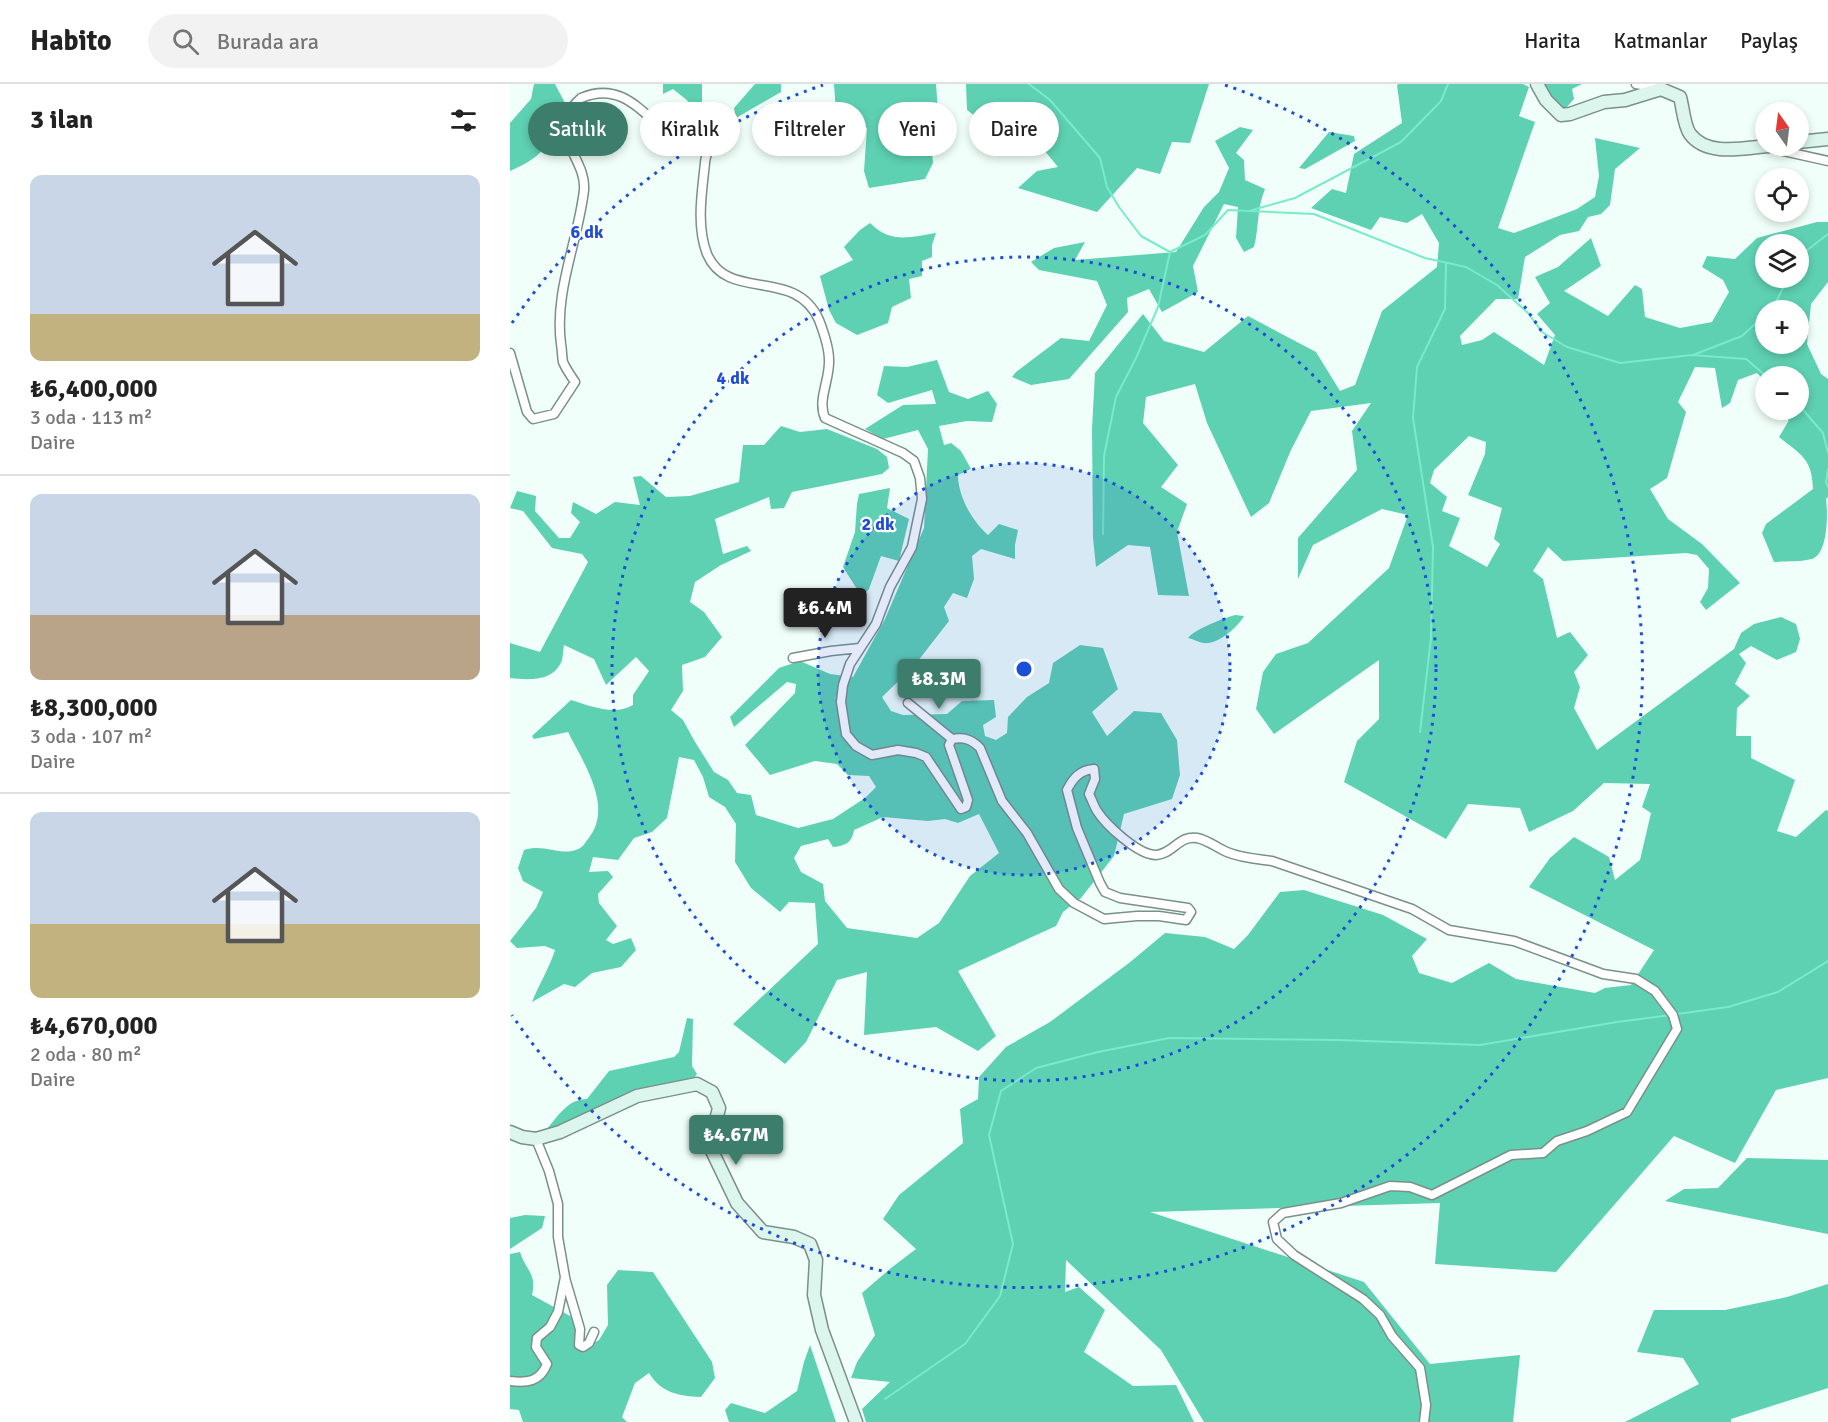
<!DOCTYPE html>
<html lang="tr">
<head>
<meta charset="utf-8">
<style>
	:root { --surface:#fff; --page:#f2f2f2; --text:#222; --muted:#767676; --line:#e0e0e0; --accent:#3d7d6b }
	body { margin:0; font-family:Signika,sans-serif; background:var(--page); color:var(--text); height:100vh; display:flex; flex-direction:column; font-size:22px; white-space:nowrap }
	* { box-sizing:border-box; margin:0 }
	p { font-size:20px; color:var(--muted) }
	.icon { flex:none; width:33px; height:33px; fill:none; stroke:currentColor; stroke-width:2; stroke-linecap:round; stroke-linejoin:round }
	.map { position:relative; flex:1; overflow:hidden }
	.side { display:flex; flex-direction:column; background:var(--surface); width:510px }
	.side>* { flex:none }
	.banner { position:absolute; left:18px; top:18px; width:570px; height:54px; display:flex; gap:12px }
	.needle { width:39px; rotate:346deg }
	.tools { position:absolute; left:1245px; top:18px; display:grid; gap:12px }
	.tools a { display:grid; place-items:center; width:54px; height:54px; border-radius:50%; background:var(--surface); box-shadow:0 3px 9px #0003; font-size:30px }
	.price { position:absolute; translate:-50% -51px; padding:0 14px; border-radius:6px; background:var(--accent); color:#fff; font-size:20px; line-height:39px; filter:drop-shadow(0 2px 3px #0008) }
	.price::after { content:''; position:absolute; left:50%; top:36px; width:18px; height:14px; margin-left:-9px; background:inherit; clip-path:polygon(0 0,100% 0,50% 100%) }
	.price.active { background:#222; color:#fff }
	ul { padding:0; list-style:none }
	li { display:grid; align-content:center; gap:12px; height:318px; padding:0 30px }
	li+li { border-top:2px solid var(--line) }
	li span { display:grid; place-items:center; height:186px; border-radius:12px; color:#555 }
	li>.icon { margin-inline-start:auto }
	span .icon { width:108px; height:108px; fill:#fffc; stroke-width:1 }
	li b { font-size:26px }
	h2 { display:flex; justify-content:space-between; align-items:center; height:72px; padding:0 30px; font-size:26px }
	.tag { padding:0 21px; border-radius:27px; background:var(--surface); box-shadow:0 3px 9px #0003; font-size:21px; line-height:54px }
	.tag.active { background:var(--accent); color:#fff }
	header { display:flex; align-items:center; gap:36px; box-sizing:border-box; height:84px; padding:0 30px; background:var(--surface); border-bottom:2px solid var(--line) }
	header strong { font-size:28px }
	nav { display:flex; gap:33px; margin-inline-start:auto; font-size:21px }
	.search { width:420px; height:54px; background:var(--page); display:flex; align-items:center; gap:15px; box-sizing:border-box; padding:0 21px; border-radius:33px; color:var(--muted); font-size:22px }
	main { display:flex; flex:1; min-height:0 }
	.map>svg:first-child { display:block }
	.forest { fill:#5ed1b2; fill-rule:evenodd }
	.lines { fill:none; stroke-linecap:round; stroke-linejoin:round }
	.stream { stroke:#79eaca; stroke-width:2 }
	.street-casing { stroke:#7a9089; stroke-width:11 }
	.secondary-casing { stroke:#7a9089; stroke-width:15 }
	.street { stroke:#fff; stroke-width:8 }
	.secondary { stroke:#dcf6ee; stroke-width:12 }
	.ring { fill:none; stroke:#1d4ed8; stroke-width:3; stroke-dasharray:3 6 }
	.centre { fill:#1d4ed8; stroke:#fff; stroke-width:3 }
	.ring-label { font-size:18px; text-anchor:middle; font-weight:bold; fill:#1d4ed8; stroke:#fff; stroke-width:4.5; stroke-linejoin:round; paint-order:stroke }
</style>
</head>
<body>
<header>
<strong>Habito</strong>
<div class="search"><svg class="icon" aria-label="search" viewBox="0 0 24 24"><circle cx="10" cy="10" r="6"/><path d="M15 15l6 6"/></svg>Burada ara</div>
<nav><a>Harita</a><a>Katmanlar</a><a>Paylaş</a></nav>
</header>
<main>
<section class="side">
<h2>3 ilan<svg class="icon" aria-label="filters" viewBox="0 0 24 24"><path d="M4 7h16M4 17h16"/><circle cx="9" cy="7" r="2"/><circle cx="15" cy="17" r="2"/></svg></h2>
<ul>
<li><span style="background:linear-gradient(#c9d6e8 75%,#c2b280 0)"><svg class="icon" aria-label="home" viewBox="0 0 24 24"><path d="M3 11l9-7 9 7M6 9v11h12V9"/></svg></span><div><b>₺6,400,000</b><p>3 oda · 113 m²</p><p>Daire</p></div></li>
<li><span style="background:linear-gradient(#c9d6e8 65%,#b9a48a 0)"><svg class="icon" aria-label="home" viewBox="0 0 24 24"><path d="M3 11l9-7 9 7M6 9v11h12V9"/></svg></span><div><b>₺8,300,000</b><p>3 oda · 107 m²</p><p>Daire</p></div></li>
<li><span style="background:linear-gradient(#c9d6e8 60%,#c2b280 0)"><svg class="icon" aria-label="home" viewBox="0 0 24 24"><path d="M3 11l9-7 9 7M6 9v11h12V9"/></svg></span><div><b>₺4,670,000</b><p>2 oda · 80 m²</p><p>Daire</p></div></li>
</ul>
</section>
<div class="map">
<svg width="1318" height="1338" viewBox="0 0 1318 1338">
	<rect width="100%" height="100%" fill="#f0fff9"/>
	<path class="forest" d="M 24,0 L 45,0 L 55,19 C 40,56 40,70 0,87 L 0,39 L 21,15 Z
		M 153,0 L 192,0 L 192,30 L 167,29 L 178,17 L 163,5 L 153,10 Z
		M 245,0 L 271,0 L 271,8 L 226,34 L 224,24 Z
		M 324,0 L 426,0 L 428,28 L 419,36 L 423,79 L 415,95 L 359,104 L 354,87 L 357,44 L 351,39 L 329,47 L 324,43 L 326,29 Z
		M 456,0 L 699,0 L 680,59 L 662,58 L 650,90 L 627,84 L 587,128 L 508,104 L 527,87 L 548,83 L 529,60 L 497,57 L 457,26 Z
		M 889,0 L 1013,0 L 1019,3 L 1009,32 L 1025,38 L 988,144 L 1004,149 L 1067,125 L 1085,113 L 1089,92 L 1085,54 L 1130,64 L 1105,85 L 1100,121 L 1091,130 L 1078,133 L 1069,147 L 1050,151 L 1015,173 L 1008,215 L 986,215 L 950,252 L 952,261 L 972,256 L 984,248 L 1034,281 L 1045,251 L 1027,230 L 1040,219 L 1025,193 L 1048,183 L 1081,154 L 1091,182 L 1054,207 L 1098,232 L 1125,201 L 1132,205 L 1135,233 L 1170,244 L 1202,238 L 1219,208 L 1213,196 L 1192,183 L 1197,172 L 1225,175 L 1247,154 L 1307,138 L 1318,138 L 1318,198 L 1301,220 L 1297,260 L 1311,290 L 1318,295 L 1318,413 L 1316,415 C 1318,430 1318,470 1302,475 C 1290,478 1276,477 1264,478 L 1252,449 L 1256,440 L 1303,405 C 1302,374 1291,371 1269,353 L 1278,338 L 1280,326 L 1288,326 L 1288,292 L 1256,292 L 1255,297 L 1247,289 L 1228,296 L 1220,319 L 1212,324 L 1205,284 L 1185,283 L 1168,318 L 1176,328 L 1157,394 L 1140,405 L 1158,435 L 1192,460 L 1230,499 L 1196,526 L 1190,518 L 1198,504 L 1199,485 L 1187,471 L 1176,469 L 1053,477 L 1038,463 L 1023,487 L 1033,495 L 1047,554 L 1060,548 L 1078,571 L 1064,588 L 1070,603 L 1064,624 L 1087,666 L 1224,565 L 1231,549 L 1244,540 L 1271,533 L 1286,540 L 1290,555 L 1286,568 L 1267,576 L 1241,562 L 1229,570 L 1236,579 L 1225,600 L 1240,612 L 1227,624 L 1226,652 L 1241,652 L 1241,674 L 1285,696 L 1267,747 L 1286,753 L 1316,726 L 1318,727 L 1318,994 L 1266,1006 L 1225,1079 L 1164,1052 L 1046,1188 L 925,1180 L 930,1119 L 640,1128 L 854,1198 L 920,1280 L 1010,1271 L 1003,1338 L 694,1338 L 651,1266 L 556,1176 L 555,1208 L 569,1203 L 595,1226 L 574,1268 L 623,1302 L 666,1301 L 684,1338 L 356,1338 L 352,1325 L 380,1298 L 341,1294 L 347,1278 L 365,1251 L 352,1209 L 381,1184 L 406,1165 L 373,1135 L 389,1111 L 453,1059 L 450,1025 L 468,1015 L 469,993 L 496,963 L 540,938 L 619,879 L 655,849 L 695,853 L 724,865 L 738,851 L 770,808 L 794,806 L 873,831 L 917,855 L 902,872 L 909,889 L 942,899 L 979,879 L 1006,895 L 1085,909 L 1095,904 L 1121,901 L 1144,866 L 1019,803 L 1040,774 L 1064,753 L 1099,773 L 1105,796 L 1130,776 L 1141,729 L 1132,723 L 1140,700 L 1094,699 L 1063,727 L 1019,748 L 1010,724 L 958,720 L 936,755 L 834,698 L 847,657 L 869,635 L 869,576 L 764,650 L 746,625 L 753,588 L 766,570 L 798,559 L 879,484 L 898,431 L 872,425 L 803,461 L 788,495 L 788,454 L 847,386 L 842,347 L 861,319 L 801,327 L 781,366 L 759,419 L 741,433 L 697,339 L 685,300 L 636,313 L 633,339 L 668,381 L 651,403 L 677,420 L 667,448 L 679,512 L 648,511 L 640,463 L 618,461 L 586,483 L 583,454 L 582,345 L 585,289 L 633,230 L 654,257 L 694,268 L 738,232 L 806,268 L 830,307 L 845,301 L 872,227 L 927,183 L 929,159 L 912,130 L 897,139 L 870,133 L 861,146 L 801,124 L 822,105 L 836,109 L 844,70 L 892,39 L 887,1 ZM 1256,160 L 1288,160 L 1288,194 L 1256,194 ZM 1256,226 L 1288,226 L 1288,260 L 1256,260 ZM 959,352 L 976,358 L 975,370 L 958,411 L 992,424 L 984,455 L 990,460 L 977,483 L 939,462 L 950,434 L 932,427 L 937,413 L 920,399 L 924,386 Z
		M 1031,0 L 1072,0 L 1062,5 L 1064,15 L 1056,24 L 1051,25 L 1045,20 Z
		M 730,43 L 743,46 L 726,69 L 734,76 L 735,96 L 755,105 C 747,123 749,144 744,163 L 734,168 L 726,154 L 728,123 L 714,120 L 683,182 L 688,208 L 652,228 L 639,205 L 617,214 L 618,228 L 559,295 L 521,301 L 502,293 L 506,288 L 551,254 L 579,257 L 597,221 L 587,197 L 529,186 L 521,178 L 544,164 L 575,158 L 565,176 L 666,168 L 694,123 L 709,108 L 719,84 L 705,57 Z
		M 819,48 L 844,52 L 845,57 L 795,85 L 789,84 Z
		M 360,139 C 381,160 400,153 426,149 L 422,161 L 422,173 L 412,177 L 412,192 L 399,195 L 401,214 L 382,223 L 378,239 L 347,251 L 326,239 L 319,226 L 310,192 L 343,176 L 334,163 L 350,146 Z
		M 427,276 L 439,308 L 458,315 L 478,307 L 487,320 L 482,338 L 457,337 L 429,342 L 434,361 L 441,359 L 451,367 L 461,385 L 448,391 C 448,412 462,437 478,451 L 489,440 L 508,446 L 505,461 L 505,475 L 471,465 L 462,472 L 464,495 L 457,514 L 443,509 L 434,523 L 439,537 L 404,582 L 372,613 L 381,627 L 393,631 L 437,630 L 452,617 L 484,616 L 486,633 L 473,641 L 475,652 L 486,656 L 497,649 L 498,633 L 517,613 L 539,599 L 543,579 L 570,561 L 593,564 L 608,605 L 582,628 L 597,652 L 624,627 L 651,629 L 667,656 L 670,691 L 662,715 L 614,730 L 604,772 L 571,814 L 553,828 L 546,842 L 448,887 L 486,952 L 468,967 L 426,943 L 354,951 L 357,888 L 327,896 L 296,958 L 275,980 L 223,940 L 308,860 L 305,819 L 279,818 L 270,828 L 241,804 L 225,778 L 226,740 L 215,723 L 199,713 L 193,693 L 184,676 L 169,673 L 157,734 L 142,748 L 124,754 L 108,776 L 83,773 L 79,788 L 98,787 L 103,793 L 88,810 L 89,819 L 107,842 L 96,856 L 103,860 L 121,854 L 126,866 L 111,883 L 82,889 L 65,903 L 54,900 L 22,918 C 29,900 39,885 45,866 L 35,862 L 7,864 L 0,857 L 26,824 L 33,808 L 13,797 L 8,784 L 14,766 C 35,759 51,773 68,765 C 72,764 75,759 78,755 C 104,723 74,680 58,648 L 24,655 L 22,652 L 61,616 C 80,622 105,632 123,621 L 123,611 L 139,587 L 126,573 L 96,601 L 84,575 L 54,561 C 53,566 53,572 52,576 C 44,598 19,596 0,594 L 0,559 L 30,568 L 78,478 L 72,470 L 42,464 L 13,427 L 0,424 L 7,407 L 26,412 L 25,427 L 49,454 L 60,454 L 70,438 L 61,429 L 63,418 L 86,430 L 105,418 L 130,421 L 123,393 L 131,392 L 156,413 L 180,412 L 229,398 L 233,361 L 254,361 L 271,342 L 290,348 L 317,345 L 367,365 L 377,373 L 379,384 L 372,390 L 282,408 L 274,424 L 261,425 L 259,413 L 205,435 L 213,470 L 237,462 L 241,467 L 211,481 L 185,498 L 180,518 L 194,528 L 212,553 L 195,573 L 172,581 L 173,607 L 161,626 L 173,636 L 185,658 L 204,688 L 218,696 L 227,709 L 241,711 L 246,731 L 288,744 L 323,735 L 355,714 L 366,703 L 359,692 L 338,691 L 327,680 L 305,677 L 260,691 L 235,661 L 285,609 L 286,600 L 277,598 L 224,643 L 220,633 L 269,584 L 290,577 L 320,590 L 343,593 L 375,535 L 414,444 L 418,365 L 408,346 L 373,355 L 355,345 L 393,321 L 426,320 L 422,306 L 378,319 L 367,311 L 374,282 L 397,283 ZM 469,730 L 489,769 L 460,792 L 429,839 L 407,854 L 337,844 L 315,817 L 313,800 L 291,788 L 284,774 L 291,762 L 318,755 L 323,763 C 336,762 342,758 344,746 L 373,733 L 418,737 L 435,735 L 448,739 Z
		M 380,404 L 377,424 L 399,435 L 389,477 L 371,472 L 359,505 L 352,513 L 333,483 L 345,448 L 347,420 L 349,410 Z
		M 725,531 L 734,532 C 727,544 708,561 693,559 C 688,558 683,555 678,554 C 685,545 714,534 725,531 Z
		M 177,934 L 183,935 L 182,982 L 187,990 L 182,997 L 49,1044 L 37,1045 C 48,1032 58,1015 77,1015 L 99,987 L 164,973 L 169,968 Z
		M 1237,1074 L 1318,1076 L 1318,1150 L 1155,1117 L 1174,1105 L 1208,1104 Z
		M 15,1131 L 35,1132 L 32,1144 L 0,1165 L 0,1170 L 10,1168 C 16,1187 27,1189 22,1211 L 62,1233 L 72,1266 L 89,1256 L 98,1241 L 97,1201 L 108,1186 L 143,1188 L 202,1278 L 205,1294 L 191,1313 C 169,1312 151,1309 139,1289 L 125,1299 L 112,1333 L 117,1338 L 13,1338 L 9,1326 L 0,1325 L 0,1134 Z
		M 1318,1200 L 1318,1304 L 1221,1335 L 1221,1338 L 1115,1338 L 1189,1300 L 1173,1274 L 1127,1268 L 1144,1226 L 1215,1226 L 1277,1213 Z
		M 300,1261 L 326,1338 L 219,1338 L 215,1326 L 221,1319 L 255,1329 L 287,1307 L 294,1278 Z"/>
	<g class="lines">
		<path class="stream" d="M 519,0 L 540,16 L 590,74 L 597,103 L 609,123 L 631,152 L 660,168 L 695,151 L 718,126 L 804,130 L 915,174 L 956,183 L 987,201 L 1018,229 L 1032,248 L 1057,263 L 1110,279 L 1182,271 L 1236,275 L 1256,292
			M 742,126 L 785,114 L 891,58 L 931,17 L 938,0
			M 1288,176 L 1292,170 L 1318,150
			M 1259,226 L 1264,222 L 1278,194
			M 1183,271 L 1232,252 L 1256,230
			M 1288,320 L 1313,349 L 1318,369
			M 1318,385 L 1316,399 L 1318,403
			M 593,450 L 594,372 L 606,313 L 626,274 L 648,223 L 660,168
			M 910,648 L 921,554 L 923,463 L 903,334 L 907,283 L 935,225 L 936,180
			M 1167,930 L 1218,923 L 1268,908 L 1318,877
			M 375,1315 L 455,1260 L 490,1212 L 503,1160 L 479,1051 L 491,1007 L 526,984 L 588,968 L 659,954 L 827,956 L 970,961 L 1107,938 L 1161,931"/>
		<defs>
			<path id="street" d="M 1126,0 L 1148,4
				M 1255,63 L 1318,77
				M 0,269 L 17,328 L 23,335 L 44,330 L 65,298 C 61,292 56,285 53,278 C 52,273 52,265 51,260 C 44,207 68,158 74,106 C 76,82 55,65 55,41 C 55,32 64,20 71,14 C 104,0 123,18 146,39 C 157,39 172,36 183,40 C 191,43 199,52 199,61 C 199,66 195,73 195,79 C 192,108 186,141 197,170 C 218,219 285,182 309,236 C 314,249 319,263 319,276 C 320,296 307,316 315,334 L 393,369 L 404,377 L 410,394 L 412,415 L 402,463 L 380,503 L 366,540 L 340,580 L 333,601 L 331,618 L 336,650 L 346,662 L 362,671 L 388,666 L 406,669 L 416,673 L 451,725 L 456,723 L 458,716 L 439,661 L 442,655 C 454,653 461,655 470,664 L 492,717 L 517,749 L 549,805 L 564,819 L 594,835 L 627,832 L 649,832 L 676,836 L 681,828 L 678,824 L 610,814 L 595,808 L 590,799 L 567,744 L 557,706 C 563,694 570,686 584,685 L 585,695 L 579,710 C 582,716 584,722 587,727 C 596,741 628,771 646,771 C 663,770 669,751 687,754 C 698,756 707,764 717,768 C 731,774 747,775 762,777 L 902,825 L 939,846 L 1004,857 L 1093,890 L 1126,895 L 1145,907 L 1163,931 L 1167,945 L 1117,1028 L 1077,1047 L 1047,1057 L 1033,1069 L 1001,1071 L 922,1111 L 900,1103 L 880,1102 L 831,1119 L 773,1129 L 763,1138 L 767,1155 L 784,1171 L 853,1215 L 870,1231 L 882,1252 L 910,1284 L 916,1321 L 914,1338
				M 283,574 L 321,567 L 350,564
				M 398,619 L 442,655
				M 55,1194 L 70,1245 L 69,1261 L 73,1263 L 79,1259 L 84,1248
				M 0,1297 C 17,1299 30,1298 37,1280 L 26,1263 L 27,1254 L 40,1243 L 48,1228 L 55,1193 L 48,1153 L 48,1120 L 39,1087 L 26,1055"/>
			<path id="secondary" d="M 1027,0 L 1036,16 L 1051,31 L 1060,30 L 1094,18 L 1115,16 L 1151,5 L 1170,13 C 1173,24 1174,42 1180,50 C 1197,73 1234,64 1258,62
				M 1288,58 L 1318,55
				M 0,1048 L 12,1053 L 26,1055 L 50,1048 L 127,1012 L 187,1000 L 202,1008 L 209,1024 L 203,1048 L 202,1067 L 227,1119 L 253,1148 L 284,1153 L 300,1160 L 306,1176 L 304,1211 L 312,1246 L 346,1338"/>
		</defs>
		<use href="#street" class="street-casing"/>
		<use href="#secondary" class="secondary-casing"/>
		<use href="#street" class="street"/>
		<use href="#secondary" class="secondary"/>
	</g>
	<circle cx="514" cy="585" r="206" fill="#1d4ed8" fill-opacity=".12"/>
	<g class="ring">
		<circle cx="514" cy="585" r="206"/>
		<circle cx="514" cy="585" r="412"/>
		<path d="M2 239A618 618 0 0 1 313 1M715 1A618 618 0 1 1 2 931"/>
	</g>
	<circle cx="514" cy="585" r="9" class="centre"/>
	<g class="ring-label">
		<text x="77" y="154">6 dk</text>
		<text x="223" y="300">4 dk</text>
		<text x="368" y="446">2 dk</text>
	</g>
</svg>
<div class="tools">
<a><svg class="needle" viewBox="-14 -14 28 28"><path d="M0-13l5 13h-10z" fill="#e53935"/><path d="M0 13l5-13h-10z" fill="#767676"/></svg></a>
<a><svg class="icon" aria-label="locate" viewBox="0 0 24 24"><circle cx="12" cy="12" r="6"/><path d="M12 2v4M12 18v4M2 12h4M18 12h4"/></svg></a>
<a><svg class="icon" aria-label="layers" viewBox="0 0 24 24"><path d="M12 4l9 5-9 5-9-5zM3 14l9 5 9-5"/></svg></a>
<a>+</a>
<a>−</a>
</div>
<b class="price active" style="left:315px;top:555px">₺6.4M</b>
<b class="price" style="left:429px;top:626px">₺8.3M</b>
<b class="price" style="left:226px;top:1082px">₺4.67M</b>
<div class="banner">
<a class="tag active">Satılık</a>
<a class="tag">Kiralık</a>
<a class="tag">Filtreler</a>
<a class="tag">Yeni</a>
<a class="tag">Daire</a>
</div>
</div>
</main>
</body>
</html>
